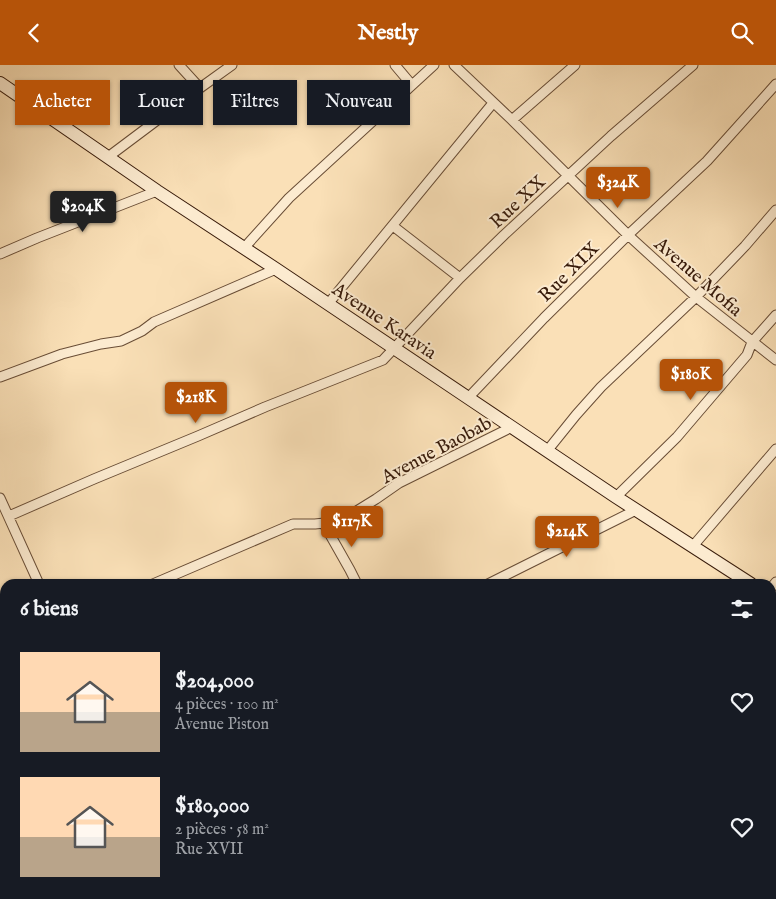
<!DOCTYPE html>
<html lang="fr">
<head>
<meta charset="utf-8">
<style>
	:root { --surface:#171b24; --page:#20242c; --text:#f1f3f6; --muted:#9ea1a6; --accent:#b45309 }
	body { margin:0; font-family:"IM FELL English",serif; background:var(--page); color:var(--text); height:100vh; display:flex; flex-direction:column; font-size:19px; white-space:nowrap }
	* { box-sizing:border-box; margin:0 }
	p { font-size:16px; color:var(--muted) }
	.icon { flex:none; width:28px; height:28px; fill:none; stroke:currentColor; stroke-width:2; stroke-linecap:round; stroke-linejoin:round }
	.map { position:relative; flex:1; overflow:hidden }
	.details { position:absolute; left:0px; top:514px; width:776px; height:321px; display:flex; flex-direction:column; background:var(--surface); border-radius:15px 15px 0 0; box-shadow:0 1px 4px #0004 }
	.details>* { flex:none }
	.top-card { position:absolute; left:15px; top:15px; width:500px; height:45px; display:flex; gap:10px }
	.price { position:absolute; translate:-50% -42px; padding:0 11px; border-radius:5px; background:var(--accent); color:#fff; font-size:16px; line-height:32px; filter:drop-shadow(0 1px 2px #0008) }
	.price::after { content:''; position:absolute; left:50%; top:30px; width:15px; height:11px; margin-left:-8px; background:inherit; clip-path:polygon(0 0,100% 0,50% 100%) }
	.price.active { background:#222; color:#fff }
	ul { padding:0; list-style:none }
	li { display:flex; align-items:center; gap:15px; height:125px; padding:0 20px }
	li span { display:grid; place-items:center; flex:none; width:140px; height:100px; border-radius:0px; color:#555 }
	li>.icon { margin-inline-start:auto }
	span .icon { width:60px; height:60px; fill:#fffc; stroke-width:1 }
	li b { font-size:21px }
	h2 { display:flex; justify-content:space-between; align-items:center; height:60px; padding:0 20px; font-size:21px }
	.tag { padding:0 18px; border-radius:0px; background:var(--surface); box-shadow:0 1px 4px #0004; font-size:18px; line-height:45px }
	.tag.active { background:var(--accent); color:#fff }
	header { display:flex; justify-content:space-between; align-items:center; height:65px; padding:0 20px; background:var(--accent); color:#fff; font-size:22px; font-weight:700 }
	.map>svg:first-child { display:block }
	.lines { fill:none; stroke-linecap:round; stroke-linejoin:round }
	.street-casing { stroke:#694d36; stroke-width:11 }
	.secondary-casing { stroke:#391c0b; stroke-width:14 }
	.street { stroke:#fcebd0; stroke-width:9 }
	.secondary { stroke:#fcebd0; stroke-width:12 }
	.labels { text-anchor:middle; stroke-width:4; stroke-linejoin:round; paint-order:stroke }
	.street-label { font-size:19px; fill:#391c0b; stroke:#fcebd0 }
</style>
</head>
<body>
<header><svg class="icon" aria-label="back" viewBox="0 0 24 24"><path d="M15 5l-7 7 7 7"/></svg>Nestly<svg class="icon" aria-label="search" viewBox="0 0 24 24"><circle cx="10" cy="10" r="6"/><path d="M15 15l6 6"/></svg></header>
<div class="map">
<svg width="776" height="834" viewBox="0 0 776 834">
	<rect width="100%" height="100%" fill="#fae0b7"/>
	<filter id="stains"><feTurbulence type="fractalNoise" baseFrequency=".004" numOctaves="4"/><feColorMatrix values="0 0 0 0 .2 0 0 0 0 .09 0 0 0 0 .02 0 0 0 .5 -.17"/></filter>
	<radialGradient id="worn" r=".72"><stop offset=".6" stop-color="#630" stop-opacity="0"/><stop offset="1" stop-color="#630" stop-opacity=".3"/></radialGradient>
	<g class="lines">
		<defs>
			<path id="street" d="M 179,0 L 200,23
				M 395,0 L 411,19
				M 454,0 L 512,55 L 628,170 L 696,232 L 776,295
				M 512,55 L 575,0
				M 108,92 L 200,23 L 232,0
				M 393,161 L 460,213
				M 244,183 L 289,133 L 434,0
				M 0,189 L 37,173 L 157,126
				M 328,239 L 493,38
				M 0,312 L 62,289 L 101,279 L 121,276 L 142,266 L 154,257 L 276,204
				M 468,333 L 544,253 L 628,170 L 707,96 L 776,19
				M 547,386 L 576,350 L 601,322 L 696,232 L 745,181 L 776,145
				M 616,432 L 677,372 L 747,290 L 752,277 L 776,250
				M 0,433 L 39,519
				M 9,451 L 94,414 L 198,371 L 265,342 L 383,295 L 460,213 L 504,170 L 611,71 L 693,0
				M 324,459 L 350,505 L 357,519
				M 693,481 L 776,384
				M 153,519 L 293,459 L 315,459 L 334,457 L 355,447 L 376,434 L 399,418 L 512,362
				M 488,519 L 636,445
				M 771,523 L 776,517
				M 0,573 L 5,571
				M 771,645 L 776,642
				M 0,707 L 5,716
				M 771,783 L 776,780
				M 49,830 L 50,834
				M 179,830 L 181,834
				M 473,830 L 475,834
				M 706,830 L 708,834
				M 416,834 L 424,830
				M 677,834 L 684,830"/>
			<path id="secondary" d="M 0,18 L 157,126 L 276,204 L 616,432 L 751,519
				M 771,533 L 776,536"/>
		</defs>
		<use href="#street" class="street-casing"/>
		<use href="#secondary" class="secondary-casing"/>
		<use href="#street" class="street"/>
		<use href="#secondary" class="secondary"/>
	</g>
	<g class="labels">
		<g class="street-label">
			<text transform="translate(517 136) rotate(-43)" y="7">Rue XX</text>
			<text transform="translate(568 206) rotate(-45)" y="7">Rue XIX</text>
			<text transform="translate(699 211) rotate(41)" y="7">Avenue Mofia</text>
			<text transform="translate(385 255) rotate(34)" y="7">Avenue Karavia</text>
			<text transform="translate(436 384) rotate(-28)" y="7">Avenue Baobab</text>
		</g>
	</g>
	<rect width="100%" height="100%" filter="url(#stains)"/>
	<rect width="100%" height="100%" fill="url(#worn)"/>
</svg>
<b class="price" style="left:618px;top:144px">$324K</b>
<b class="price active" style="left:83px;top:168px">$204K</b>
<b class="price" style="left:691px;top:336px">$180K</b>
<b class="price" style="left:196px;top:359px">$218K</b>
<b class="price" style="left:352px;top:483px">$117K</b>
<b class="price" style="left:567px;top:493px">$214K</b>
<div class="top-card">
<a class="tag active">Acheter</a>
<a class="tag">Louer</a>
<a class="tag">Filtres</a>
<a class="tag">Nouveau</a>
</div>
<section class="details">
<h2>6 biens<svg class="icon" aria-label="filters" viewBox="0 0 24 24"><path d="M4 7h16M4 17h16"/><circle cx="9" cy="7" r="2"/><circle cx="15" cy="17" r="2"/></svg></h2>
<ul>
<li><span style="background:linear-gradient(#ffd9b3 60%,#b9a48a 0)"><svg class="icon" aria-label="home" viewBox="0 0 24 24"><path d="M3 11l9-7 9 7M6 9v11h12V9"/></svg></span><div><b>$204,000</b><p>4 pièces · 100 m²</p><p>Avenue Piston</p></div><svg class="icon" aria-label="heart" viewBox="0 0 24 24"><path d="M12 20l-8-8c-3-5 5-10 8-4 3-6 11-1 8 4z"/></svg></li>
<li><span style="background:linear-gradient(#ffd9b3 60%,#b9a48a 0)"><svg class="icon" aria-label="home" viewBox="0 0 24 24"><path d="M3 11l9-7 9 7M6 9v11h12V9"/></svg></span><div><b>$180,000</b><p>2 pièces · 58 m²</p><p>Rue XVII</p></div><svg class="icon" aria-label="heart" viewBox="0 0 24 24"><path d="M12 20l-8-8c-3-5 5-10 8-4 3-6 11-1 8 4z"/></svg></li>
</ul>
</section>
</div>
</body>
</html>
